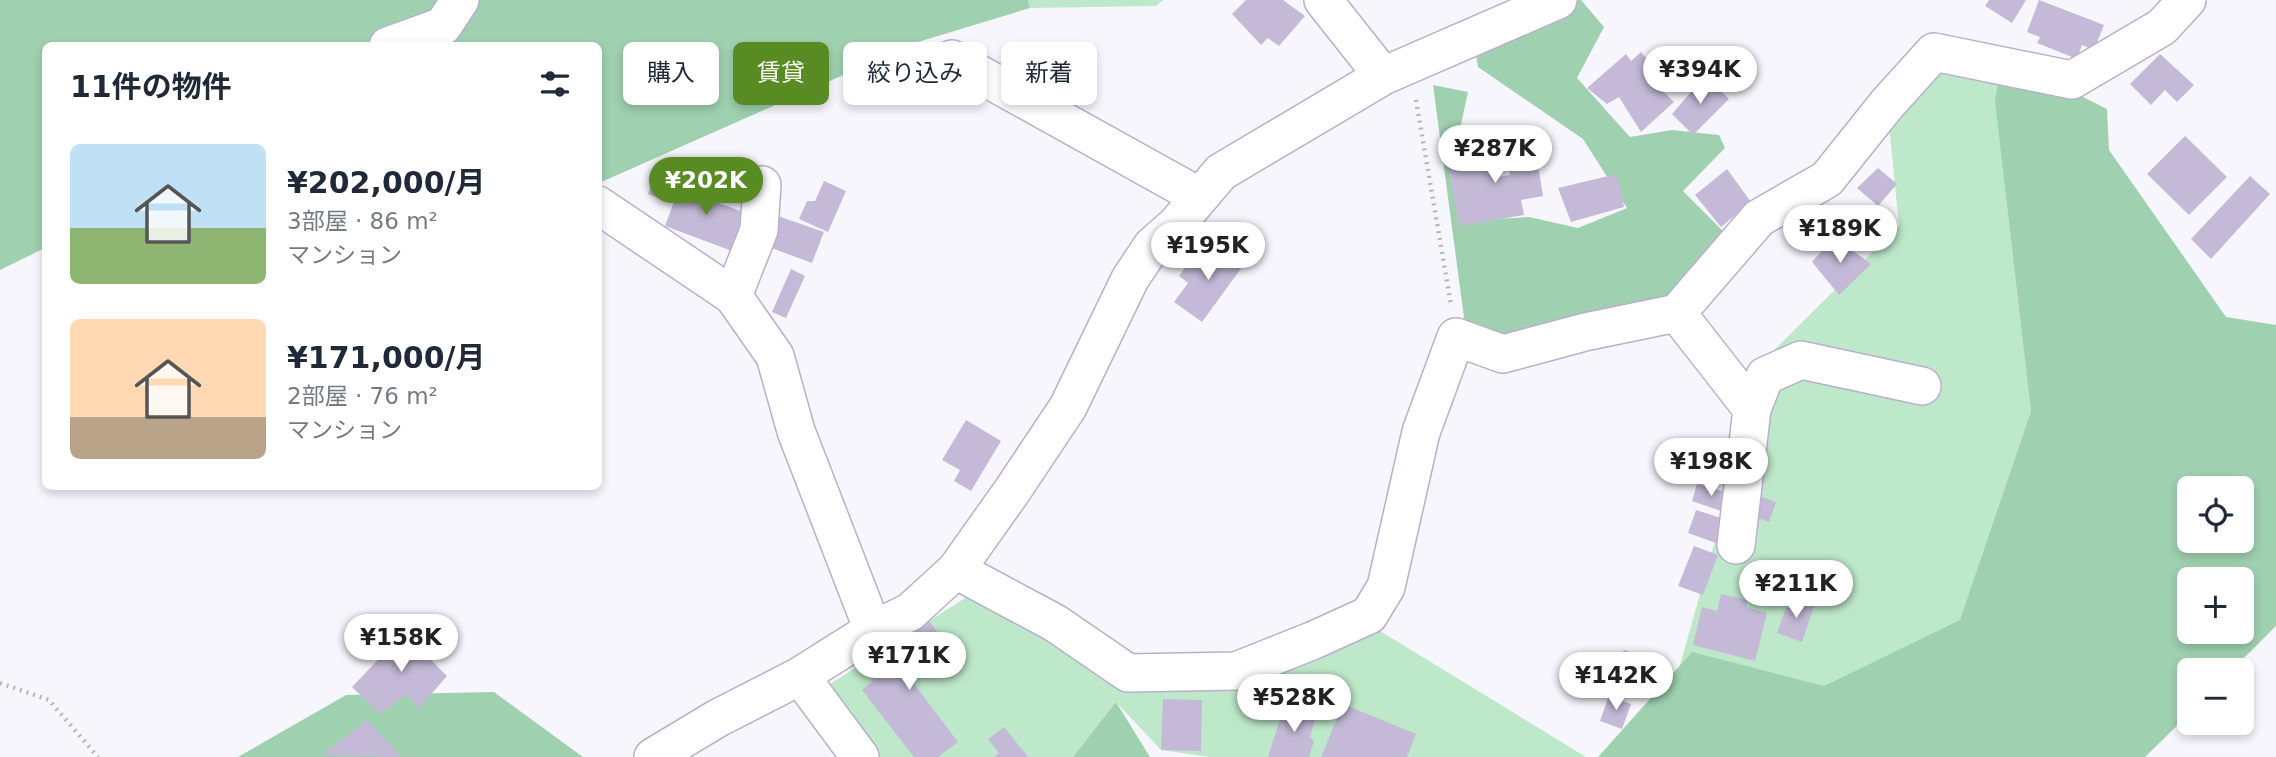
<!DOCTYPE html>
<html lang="ja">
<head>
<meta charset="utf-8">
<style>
	:root { --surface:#fff; --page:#f6f6f7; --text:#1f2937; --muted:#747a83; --accent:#598b23 }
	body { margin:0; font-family:"DejaVu Sans","Noto Sans JP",sans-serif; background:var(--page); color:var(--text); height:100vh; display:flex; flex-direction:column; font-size:26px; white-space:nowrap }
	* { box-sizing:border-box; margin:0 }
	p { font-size:23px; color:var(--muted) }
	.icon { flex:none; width:38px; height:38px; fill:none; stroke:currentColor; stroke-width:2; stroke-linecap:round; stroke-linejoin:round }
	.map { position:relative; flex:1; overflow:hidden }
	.panel { position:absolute; left:42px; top:42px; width:560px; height:448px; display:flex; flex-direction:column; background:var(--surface); border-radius:10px; box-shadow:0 4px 10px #0003 }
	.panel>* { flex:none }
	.top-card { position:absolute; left:623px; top:42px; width:665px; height:63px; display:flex; gap:14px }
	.tools { position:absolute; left:2177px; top:476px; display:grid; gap:14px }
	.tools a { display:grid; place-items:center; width:77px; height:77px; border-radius:10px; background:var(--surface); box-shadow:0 4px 10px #0003; font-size:35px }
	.price { position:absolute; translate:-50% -60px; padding:0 16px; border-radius:24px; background:#fff; color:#222; font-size:23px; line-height:46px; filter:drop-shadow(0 2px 4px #0008) }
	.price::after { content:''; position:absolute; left:50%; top:42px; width:21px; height:16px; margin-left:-10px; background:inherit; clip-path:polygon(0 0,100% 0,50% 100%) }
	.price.active { background:var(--accent); color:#fff }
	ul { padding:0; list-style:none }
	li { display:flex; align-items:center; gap:21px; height:175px; padding:0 28px }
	li span { display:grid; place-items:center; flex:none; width:196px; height:140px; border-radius:10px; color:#555 }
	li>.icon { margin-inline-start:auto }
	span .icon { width:84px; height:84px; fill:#fffc; stroke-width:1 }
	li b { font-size:30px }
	h2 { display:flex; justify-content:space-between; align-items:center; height:84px; padding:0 28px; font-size:30px }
	.pill { padding:0 24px; border-radius:10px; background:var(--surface); box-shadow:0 4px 10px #0003; font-size:24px; line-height:63px }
	.pill.active { background:var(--accent); color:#fff }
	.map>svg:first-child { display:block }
	.green { fill:#bee8ca }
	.forest { fill:#9fd0af; fill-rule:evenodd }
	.building { fill:#c4bad7 }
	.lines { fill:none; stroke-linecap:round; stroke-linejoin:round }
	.minor-casing { stroke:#b9afcd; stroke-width:40 }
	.path { stroke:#b7b5bd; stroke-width:4.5; stroke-dasharray:2 5; stroke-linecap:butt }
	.minor { stroke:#fff; stroke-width:37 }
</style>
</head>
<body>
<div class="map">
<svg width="2276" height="757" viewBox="0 0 2276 757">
	<rect width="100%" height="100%" fill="#f8f6fd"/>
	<path class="green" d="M 1028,0 L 1163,0 L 1156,6 L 1030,8 Z
		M 1934,52 L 1999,78 L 2031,411 L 1960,621 L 1824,686 L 1680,665 L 1752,409 L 1754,370 L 1899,226 L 1887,104 Z
		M 973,593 L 1125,683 L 1372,626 L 1586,757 L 1209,757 L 1161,750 L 1116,702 L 1073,757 L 869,757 L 830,684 Z"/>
	<path class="forest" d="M 0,0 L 1028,0 L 1030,8 L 918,42 L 599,183 L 598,46 L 46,46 L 45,248 L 0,270 Z
		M 1577,0 L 1581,0 L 1604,27 L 1577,78 L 1630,137 L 1672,130 L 1719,135 L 1725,148 L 1683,191 L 1733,241 L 1677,313 L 1467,340 L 1433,85 L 1468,92 L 1450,175 L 1463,221 L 1529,217 L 1578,228 L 1627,208 L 1583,139 L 1478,67 L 1475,50 Z
		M 1999,78 L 2081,96 L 2107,109 L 2109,150 L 2226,317 L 2276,325 L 2276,626 L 2232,670 L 2189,670 L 2189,714 L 2145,757 L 1598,757 L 1692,652 L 1824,686 L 1960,620 L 2031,411 L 1995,101 ZM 2189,488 L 2242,488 L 2242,541 L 2189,541 ZM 2189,579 L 2242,579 L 2242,632 L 2189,632 Z
		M 494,692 L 583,757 L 238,757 L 346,695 Z
		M 1116,702 L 1150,757 L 1073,757 Z"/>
	<path class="building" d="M 1246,0 L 1283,0 L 1305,16 L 1279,46 L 1268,38 L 1261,45 L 1232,14 Z
		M 1989,0 L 2026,0 L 2012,23 L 1985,6 Z
		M 2039,0 L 2104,25 L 2094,50 L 2082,45 L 2077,59 L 2037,43 L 2040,37 L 2027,32 Z
		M 1739,51 L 1755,72 L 1735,90 L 1718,72 Z
		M 1641,52 L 1658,72 L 1651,79 L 1674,102 L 1641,132 L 1619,97 L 1607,104 L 1587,88 L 1626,54 L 1631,61 Z
		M 2160,54 L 2194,85 L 2177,102 L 2165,90 L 2151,105 L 2130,84 Z
		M 1705,76 L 1729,99 L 1693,135 L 1672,114 Z
		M 2185,136 L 2227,177 L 2189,215 L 2147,174 Z
		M 1534,141 L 1543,196 L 1521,200 L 1524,215 L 1459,226 L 1448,161 L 1488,154 L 1492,178 L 1510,175 L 1505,146 Z
		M 660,162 L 676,169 L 664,200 L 648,194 Z
		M 1878,168 L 1897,184 L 1878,206 L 1857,188 Z
		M 1727,169 L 1751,202 L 1721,227 L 1695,195 Z
		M 1617,174 L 1624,207 L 1571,222 L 1558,188 Z
		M 2250,176 L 2270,194 L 2211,259 L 2191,239 Z
		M 824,181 L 846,191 L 828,232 L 799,219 L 807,201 L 815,201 Z
		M 707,182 L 722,188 L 716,202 L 746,213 L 732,251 L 665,226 L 679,188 L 702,196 Z
		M 778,216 L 824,232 L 812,263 L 766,246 Z
		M 1834,237 L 1871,264 L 1839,295 L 1812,262 Z
		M 1218,244 L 1245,263 L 1202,322 L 1174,302 L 1188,283 L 1179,276 L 1194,255 L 1205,263 Z
		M 791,269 L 805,276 L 786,318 L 772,312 Z
		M 966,420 L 1001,441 L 971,491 L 954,481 L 960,470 L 942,460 Z
		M 1697,484 L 1730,493 L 1724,512 L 1692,501 Z
		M 1759,496 L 1776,502 L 1769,522 L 1752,516 Z
		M 1696,510 L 1724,519 L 1716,543 L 1688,533 Z
		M 1694,546 L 1718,555 L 1703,595 L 1678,586 Z
		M 1721,594 L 1747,600 L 1746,607 L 1767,613 L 1755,661 L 1693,645 L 1702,607 L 1717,611 Z
		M 1796,597 L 1815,604 L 1802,642 L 1777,633 L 1786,608 L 1792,608 Z
		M 926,617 L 948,645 L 908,676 L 958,742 L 938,757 L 914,757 L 862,690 L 873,681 L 861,667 Z
		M 409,627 L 430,644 L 421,650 L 447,676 L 419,708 L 406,694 L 380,714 L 352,687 Z
		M 1624,650 L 1648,659 L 1634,695 L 1603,683 L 1613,656 L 1620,659 Z
		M 1609,696 L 1631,704 L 1622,729 L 1600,721 Z
		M 1163,699 L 1202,700 L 1201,751 L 1161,750 Z
		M 1285,704 L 1317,713 L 1310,737 L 1314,741 L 1309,757 L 1268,757 Z
		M 1343,704 L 1416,734 L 1407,757 L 1321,757 Z
		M 367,720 L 401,757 L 322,755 Z
		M 1004,727 L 1028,757 L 994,757 L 999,753 L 988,739 Z"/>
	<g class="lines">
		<defs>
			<path id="minor" d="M 1323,0 L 1383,76
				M 388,46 L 443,26 L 460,0
				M 952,59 L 1200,197
				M 598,205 L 733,296 L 775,356 L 796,431 L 873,630
				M 733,296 L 759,230 L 762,185
				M 1677,313 L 1752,409 L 1736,545
				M 1752,409 L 1765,376 L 1801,360 L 1922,386
				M 956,570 L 1055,623 L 1128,673 L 1236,671 L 1314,640 L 1369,615 L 1386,587 L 1421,432 L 1456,337 L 1503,354 L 1585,332 L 1677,313 L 1759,218 L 1827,179 L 1887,104 L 1934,52 L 2072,80 L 2162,27 L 2187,0
				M 800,676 L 860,757
				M 653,757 L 718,718 L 800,676 L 873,630 L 910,612 L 956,570 L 1012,491 L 1068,407 L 1130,279 L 1152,246 L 1176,225 L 1221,172 L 1383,76 L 1558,0"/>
		</defs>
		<use href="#minor" class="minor-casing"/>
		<path class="path" d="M 1416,100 L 1451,305
			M 0,683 L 49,700 L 98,757"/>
		<use href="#minor" class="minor"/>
	</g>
</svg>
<div class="tools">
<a><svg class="icon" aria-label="locate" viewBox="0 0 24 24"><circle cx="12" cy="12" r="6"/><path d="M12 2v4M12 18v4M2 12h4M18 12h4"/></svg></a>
<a>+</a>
<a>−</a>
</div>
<b class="price" style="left:1700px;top:106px">¥394K</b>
<b class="price" style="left:1495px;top:185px">¥287K</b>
<b class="price active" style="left:706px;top:217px">¥202K</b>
<b class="price" style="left:1840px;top:265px">¥189K</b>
<b class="price" style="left:1208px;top:282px">¥195K</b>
<b class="price" style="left:1711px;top:498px">¥198K</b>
<b class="price" style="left:1796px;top:620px">¥211K</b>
<b class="price" style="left:401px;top:674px">¥158K</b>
<b class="price" style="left:909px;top:692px">¥171K</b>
<b class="price" style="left:1616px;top:712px">¥142K</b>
<b class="price" style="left:1294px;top:734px">¥528K</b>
<div class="top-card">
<a class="pill">購入</a>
<a class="pill active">賃貸</a>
<a class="pill">絞り込み</a>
<a class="pill">新着</a>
</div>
<section class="panel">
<h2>11件の物件<svg class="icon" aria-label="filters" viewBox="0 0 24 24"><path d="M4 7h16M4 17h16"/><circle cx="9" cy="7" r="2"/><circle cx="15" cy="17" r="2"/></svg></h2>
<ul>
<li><span style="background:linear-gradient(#bfe0f5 60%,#8fb573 0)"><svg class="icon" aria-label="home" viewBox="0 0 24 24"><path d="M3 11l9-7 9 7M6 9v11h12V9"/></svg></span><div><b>¥202,000/月</b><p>3部屋 · 86 m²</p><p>マンション</p></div></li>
<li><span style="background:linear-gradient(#ffd9b3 70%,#b9a48a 0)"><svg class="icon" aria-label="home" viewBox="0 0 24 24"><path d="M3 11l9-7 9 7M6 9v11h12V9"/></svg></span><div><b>¥171,000/月</b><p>2部屋 · 76 m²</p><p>マンション</p></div></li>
</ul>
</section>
</div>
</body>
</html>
